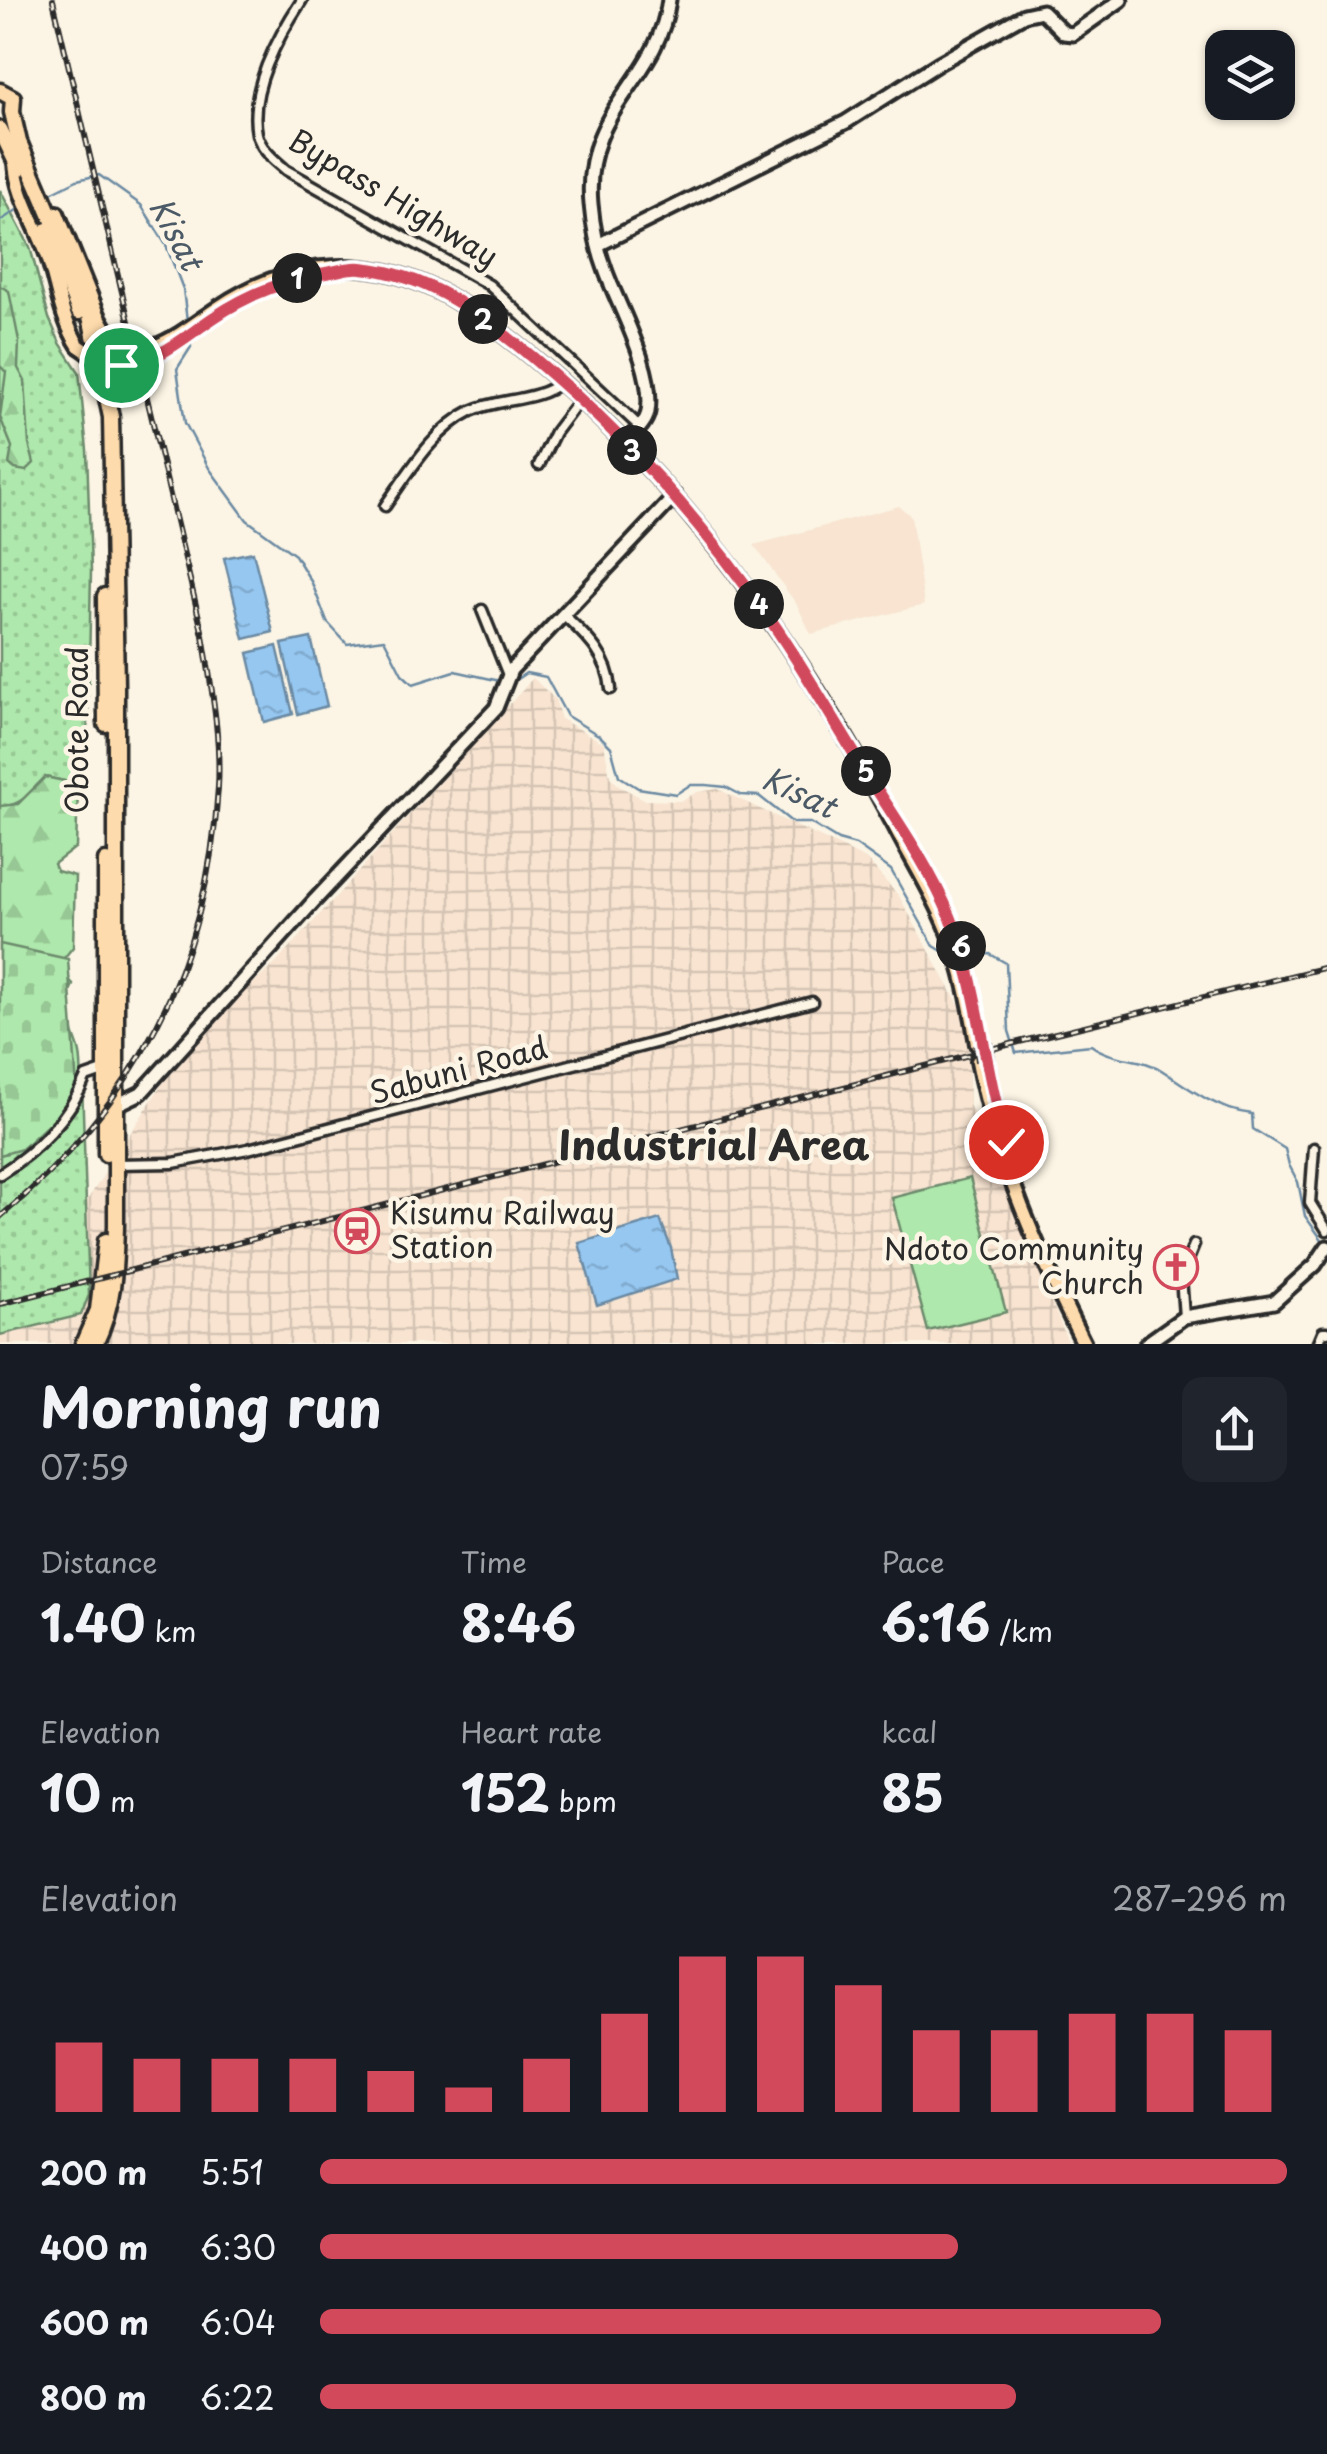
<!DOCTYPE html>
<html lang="en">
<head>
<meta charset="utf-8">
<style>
	:root { --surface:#171b24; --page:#20242c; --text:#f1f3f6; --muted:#9ea1a6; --accent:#d1495b }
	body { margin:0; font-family:"Playpen Sans",sans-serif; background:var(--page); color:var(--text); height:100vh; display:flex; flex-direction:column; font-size:38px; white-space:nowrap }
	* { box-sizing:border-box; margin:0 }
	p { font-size:32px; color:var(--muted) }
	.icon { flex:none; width:55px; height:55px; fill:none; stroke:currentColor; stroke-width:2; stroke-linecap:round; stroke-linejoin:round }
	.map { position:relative; height:1344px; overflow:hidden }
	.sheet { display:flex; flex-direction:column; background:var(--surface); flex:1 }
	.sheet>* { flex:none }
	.fabs { position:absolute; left:1205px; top:30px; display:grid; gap:20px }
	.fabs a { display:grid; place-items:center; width:90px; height:90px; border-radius:20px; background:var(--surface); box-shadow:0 2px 8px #0004; font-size:50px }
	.pin { position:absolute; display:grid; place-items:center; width:85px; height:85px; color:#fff; margin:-42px; border:5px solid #fff; border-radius:50%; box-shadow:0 2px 10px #0007 }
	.km { position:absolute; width:50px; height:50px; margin:-25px; border-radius:50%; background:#222; color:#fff; font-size:28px; line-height:50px; text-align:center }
	.round { display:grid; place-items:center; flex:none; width:105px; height:105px; border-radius:20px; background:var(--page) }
	.overview { display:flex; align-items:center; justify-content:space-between; height:170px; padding:0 40px }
	h1 { font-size:55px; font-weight:700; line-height:75px }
	.stats { display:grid; grid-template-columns:repeat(3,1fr); gap:15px; height:170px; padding:10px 40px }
	.stats div { display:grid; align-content:center }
	.stats b { font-size:50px; font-weight:700 }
	.stats small { font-size:28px; font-weight:400 }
	.stats p { font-size:28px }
	.chart { height:280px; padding:20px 40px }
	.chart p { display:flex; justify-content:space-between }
	.chart svg { width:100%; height:180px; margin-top:10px; stroke:var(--accent); stroke-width:6 }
	ul { padding:0 40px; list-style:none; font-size:32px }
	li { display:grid; grid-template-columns:160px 120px 1fr; align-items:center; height:75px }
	li i { height:25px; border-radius:12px; background:var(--accent) }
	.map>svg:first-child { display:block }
	.built { fill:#f8e4d1 }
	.industrial { fill:url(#industrial-grid) }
	.green { fill:url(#green-dots); stroke:#6c8a6c; stroke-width:2.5 }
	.forest { fill:url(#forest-firs); stroke:#6c8a6c; stroke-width:2.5 }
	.cemetery { fill:url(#cemetery-stones); stroke:#6c8a6c; stroke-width:2.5 }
	.pitch { fill:#aee8ac; stroke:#6c8a6c; stroke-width:2.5 }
	.water { fill:url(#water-ripples); stroke:#6b89a2; stroke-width:2.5 }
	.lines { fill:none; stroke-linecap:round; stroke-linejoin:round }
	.stream { stroke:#6b89a2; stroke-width:2.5 }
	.street-casing { stroke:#2b2b2b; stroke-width:15 }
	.secondary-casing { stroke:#2b2b2b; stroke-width:19 }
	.primary-casing { stroke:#2b2b2b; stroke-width:20 }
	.highway-casing { stroke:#2b2b2b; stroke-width:21 }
	.street { stroke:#fcf5e5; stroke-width:8 }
	.secondary { stroke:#fcf5e5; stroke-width:11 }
	.primary { stroke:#fedbac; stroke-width:12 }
	.highway { stroke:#fedbac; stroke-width:14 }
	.rail-casing { stroke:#2b2b2b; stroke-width:6 }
	.rail { stroke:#fcf5e5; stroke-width:2.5; stroke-dasharray:8; stroke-linecap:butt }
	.primary-bridge-casing { stroke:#2b2b2b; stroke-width:20; stroke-linecap:butt }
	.primary-bridge { stroke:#fedbac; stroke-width:12 }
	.route-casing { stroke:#fff; stroke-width:20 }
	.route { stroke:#d1495b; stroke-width:12 }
	.labels { text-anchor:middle; stroke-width:9; stroke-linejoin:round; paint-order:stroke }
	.street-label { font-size:30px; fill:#2b2b2b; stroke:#fcf5e5 }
	.poi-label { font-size:30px; fill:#2b2b2b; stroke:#fcf5e5; text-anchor:start }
	.water-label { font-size:32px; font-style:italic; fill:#4b5a66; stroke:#fcf5e5 }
	.district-label { font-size:40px; font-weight:bold; fill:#2b2b2b; stroke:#fcf5e5 }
</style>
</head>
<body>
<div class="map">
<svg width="1327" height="1344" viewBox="0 0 1327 1344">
	<defs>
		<pattern id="industrial-grid" width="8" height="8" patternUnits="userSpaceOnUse" patternTransform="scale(2.5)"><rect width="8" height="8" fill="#f8e4d1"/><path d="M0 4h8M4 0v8" fill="none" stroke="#d5c4b4"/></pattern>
		<pattern id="green-dots" width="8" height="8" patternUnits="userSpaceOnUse" patternTransform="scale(2.5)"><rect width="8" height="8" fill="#aee8ac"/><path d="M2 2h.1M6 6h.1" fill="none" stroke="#96c794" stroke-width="1.8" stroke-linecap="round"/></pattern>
		<pattern id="forest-firs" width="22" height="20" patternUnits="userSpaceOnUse" patternTransform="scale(2.5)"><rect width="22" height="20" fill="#aee8ac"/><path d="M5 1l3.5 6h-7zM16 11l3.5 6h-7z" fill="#96c794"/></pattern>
		<pattern id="cemetery-stones" width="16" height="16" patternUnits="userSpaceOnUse" patternTransform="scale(2.5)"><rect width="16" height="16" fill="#aee8ac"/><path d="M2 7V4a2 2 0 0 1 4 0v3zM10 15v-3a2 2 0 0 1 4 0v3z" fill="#96c794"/></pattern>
		<pattern id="water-ripples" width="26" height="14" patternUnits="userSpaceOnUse" patternTransform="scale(2.5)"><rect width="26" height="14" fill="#95c7f1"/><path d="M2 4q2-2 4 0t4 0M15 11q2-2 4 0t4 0" fill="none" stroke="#81abcf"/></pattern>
	</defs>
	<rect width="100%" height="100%" fill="#fcf5e5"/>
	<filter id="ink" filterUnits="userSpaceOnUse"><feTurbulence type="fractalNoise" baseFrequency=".01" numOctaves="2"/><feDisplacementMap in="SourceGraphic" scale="20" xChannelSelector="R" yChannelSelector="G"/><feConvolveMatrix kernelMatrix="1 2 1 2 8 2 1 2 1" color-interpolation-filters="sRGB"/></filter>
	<g filter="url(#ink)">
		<path class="built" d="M899 506 911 516 924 605 811 634 797 605 754 545Z"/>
		<path class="industrial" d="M533 678 555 699 561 719 604 743 610 777 621 787 646 800 680 801 697 792 718 789 866 859 899 896 968 1021 969 1104 1069 1344H0V1258L75 1219 175 1064 212 1020 275 964Z"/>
		<g class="green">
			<path d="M0 190 30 247 49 318 60 343 79 372 87 450 91 571 87 763 78 789 64 781 45 777C32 791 20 808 0 806Z"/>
			<path d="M82 1082 89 1295 81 1315 0 1335V1115Z"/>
		</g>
		<g class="forest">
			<path d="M0 286 9 291 19 341 18 368 25 381 29 444 34 463 26 471 15 469 9 464 12 447 0 417 6 372 0 366Z"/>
			<path d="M45 777 64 781 78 789 76 847 54 864 57 871 75 876 73 947 60 963 73 985C60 1007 72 1027 79 1049 82 1059 81 1071 82 1082L0 1115V806L18 804Z"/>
		</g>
		<path class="cemetery" d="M0 944 68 959 77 1089 71 1103 22 1149 0 1155Z"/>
		<path class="pitch" d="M970 1178 1006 1312 928 1331 892 1198Z"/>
		<g class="water">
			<path d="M253 552 273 632 244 639 224 558Z"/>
			<path d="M311 638 327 706 298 714 282 644Z"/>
			<path d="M277 646 293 714 264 722 248 653Z"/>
			<path d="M660 1219 671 1248 677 1279 597 1305 579 1243Z"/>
		</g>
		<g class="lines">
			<g class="stream">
				<path d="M49 194 77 180 99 175 141 205 166 245 183 289 187 321"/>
				<path d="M0 221 20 208"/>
				<path d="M190 339 191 347 177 369 185 423 209 468 247 520 295 555 312 583 327 622 347 644 384 639 402 674 413 684 455 671 500 681"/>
				<path d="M514 681 526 673 546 677 567 716 600 736 611 747 619 776 638 788 676 794 690 785H706L726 787 741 795 759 796 793 823H810L838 840 856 845 891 870 934 946 952 957"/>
				<path d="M969 956 990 954 1006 963 1009 1031 1016 1053 1091 1045C1114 1062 1141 1056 1163 1071 1189 1089 1218 1110 1252 1114L1253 1129 1285 1149 1289 1165 1298 1182 1305 1216 1323 1241"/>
			</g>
			<defs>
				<g id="street">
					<path d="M302 0C279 35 248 90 257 134 261 150 275 160 286 170L489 285 640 427"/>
					<path d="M539 465 555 432 580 399"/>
					<path d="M385 506C408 474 434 429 471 411 499 398 538 402 561 382"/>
					<path d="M482 610 508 675"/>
					<path d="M563 614C586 636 608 655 611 689"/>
					<path d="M1314 1148 1310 1203 1327 1230"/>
					<path d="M115 1164 173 1163 248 1149 812 1002"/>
					<path d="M0 1174C37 1151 69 1118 86 1077L106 1070"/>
					<path d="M1184 1317 1181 1277 1194 1245"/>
					<path d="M1318 1344 1323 1332H1327"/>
				</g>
				<g id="secondary">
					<path d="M598 245 846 122 939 63 1024 15 1042 11 1064 33 1073 34 1121 0"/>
					<path d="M625 443C633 434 646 424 648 412 655 371 620 310 606 272 598 251 593 227 591 204 582 108 658 83 669 0"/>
					<path d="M112 1107 141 1093 315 900 496 708 511 670 675 496"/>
					<path d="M1146 1344 1184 1317 1274 1302 1315 1265 1327 1247"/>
				</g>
				<g id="primary">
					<path d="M15 161C16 195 37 225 48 257 58 288 61 319 79 346"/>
					<path d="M57 213 99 317 107 331 126 345"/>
					<path d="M154 347C178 338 197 322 218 308 261 279 309 263 361 268 429 274 481 315 532 357 686 485 802 650 895 826 912 860 933 892 947 927 962 964 971 1004 977 1044"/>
					<path d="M978 1061C997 1159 1039 1255 1084 1344"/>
				</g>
				<g id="highway">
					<path d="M0 91 13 98 12 112 19 142 61 240 90 316 111 417 116 686V1225C115 1267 114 1306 95 1344"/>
					<path d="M0 129 19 169"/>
					<path d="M47 230 79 312"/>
					<path d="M105 596 106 724"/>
					<path d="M106 861V1154"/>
					<path d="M83 1344 98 1310 106 1241"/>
				</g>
			</defs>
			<use href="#street" class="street-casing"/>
			<use href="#secondary" class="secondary-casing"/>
			<use href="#primary" class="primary-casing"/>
			<use href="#highway" class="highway-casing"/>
			<use href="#street" class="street"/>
			<use href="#secondary" class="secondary"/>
			<use href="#primary" class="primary"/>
			<use href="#highway" class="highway"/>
			<defs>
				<g id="rail">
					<path d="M0 1217C136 1104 208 965 218 787 221 737 211 685 203 635L53 0"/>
					<path d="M0 1304 1019 1042 1327 967"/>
				</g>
			</defs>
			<use href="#rail" class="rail-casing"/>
			<use href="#rail" class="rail"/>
			<defs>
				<g id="primary-bridge">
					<path d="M126 345 154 347"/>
					<path d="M79 346C104 365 128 369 157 356"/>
					<path d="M983 1043 985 1061"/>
				</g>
			</defs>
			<use href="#primary-bridge" class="primary-bridge-casing"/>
			<use href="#primary-bridge" class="primary-bridge"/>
		</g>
	</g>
	<g class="lines" filter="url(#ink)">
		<defs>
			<path id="route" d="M121 365C159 362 183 338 213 318 251 292 287 280 331 272 342 270 350 267 361 268 429 274 481 315 532 357 625 435 705 525 774 625 810 677 840 733 874 785 901 827 930 869 950 916 980 988 983 1067 1006 1142"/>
		</defs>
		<use href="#route" class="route-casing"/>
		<use href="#route" class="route"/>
	</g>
	<defs>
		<symbol id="station-ring" viewBox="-11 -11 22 22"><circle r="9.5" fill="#fcf5e5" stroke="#d1495b" stroke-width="1.5"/><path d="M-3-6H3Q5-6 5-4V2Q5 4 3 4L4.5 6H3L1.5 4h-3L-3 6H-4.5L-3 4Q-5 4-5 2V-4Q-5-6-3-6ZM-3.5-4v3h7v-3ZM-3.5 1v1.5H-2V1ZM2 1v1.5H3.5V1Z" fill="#d1495b"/></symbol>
		<symbol id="church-ring" viewBox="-11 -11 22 22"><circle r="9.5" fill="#fcf5e5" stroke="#d1495b" stroke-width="1.5"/><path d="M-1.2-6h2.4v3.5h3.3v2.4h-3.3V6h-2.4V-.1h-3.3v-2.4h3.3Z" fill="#d1495b"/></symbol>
	</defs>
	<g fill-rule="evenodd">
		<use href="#station-ring" x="332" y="1206" width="50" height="50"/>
		<use href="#church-ring" x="1151" y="1242" width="50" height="50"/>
	</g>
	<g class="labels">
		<g class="street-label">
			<text transform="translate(393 199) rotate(31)" y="10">Bypass Highway</text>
			<text transform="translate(78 730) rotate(-90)" y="10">Obote Road</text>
			<text transform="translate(459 1071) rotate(-15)" y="10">Sabuni Road</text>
		</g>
		<g class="poi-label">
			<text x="390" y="1224">Kisumu Railway<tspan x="390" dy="34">Station</tspan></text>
			<text x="1144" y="1260" text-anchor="end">Ndoto Community<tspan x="1144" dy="34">Church</tspan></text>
		</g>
		<g class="water-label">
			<text transform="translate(176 234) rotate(62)" y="11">Kisat</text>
			<text transform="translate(799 793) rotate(25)" y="11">Kisat</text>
		</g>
		<g class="district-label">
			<text x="714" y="1160">Industrial Area</text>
		</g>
	</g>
</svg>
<div class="fabs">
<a><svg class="icon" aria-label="layers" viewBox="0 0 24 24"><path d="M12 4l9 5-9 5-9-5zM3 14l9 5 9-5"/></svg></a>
</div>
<div class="pin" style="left:121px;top:365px;background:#1e9e55"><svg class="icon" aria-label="arrive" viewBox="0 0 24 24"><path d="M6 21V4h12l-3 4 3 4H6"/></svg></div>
<div class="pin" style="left:1006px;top:1142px;background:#d93025"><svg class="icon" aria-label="check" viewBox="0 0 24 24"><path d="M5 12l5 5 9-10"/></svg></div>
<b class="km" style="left:297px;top:278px">1</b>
<b class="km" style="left:483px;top:319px">2</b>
<b class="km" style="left:632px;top:450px">3</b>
<b class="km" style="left:759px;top:604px">4</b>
<b class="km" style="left:866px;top:771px">5</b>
<b class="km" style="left:961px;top:946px">6</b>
</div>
<section class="sheet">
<div class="overview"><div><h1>Morning run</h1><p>07:59</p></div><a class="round"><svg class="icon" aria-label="share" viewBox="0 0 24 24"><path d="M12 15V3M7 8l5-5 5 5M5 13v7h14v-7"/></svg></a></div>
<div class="stats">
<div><p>Distance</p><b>1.40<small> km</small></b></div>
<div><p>Time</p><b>8:46</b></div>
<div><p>Pace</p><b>6:16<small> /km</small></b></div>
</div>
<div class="stats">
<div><p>Elevation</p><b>10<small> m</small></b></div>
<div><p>Heart rate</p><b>152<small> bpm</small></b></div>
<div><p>kcal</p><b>85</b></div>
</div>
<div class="chart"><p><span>Elevation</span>287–296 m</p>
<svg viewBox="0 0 160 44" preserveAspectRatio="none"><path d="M5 44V27M15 44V31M25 44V31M35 44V31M45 44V34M55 44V38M65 44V31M75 44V20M85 44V6M95 44V6M105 44V13M115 44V24M125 44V24M135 44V20M145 44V20M155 44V24"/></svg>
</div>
<ul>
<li><b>200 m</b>5:51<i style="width:100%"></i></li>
<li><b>400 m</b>6:30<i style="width:66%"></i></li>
<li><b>600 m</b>6:04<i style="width:87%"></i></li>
<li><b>800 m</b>6:22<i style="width:72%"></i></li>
</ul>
</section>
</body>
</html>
